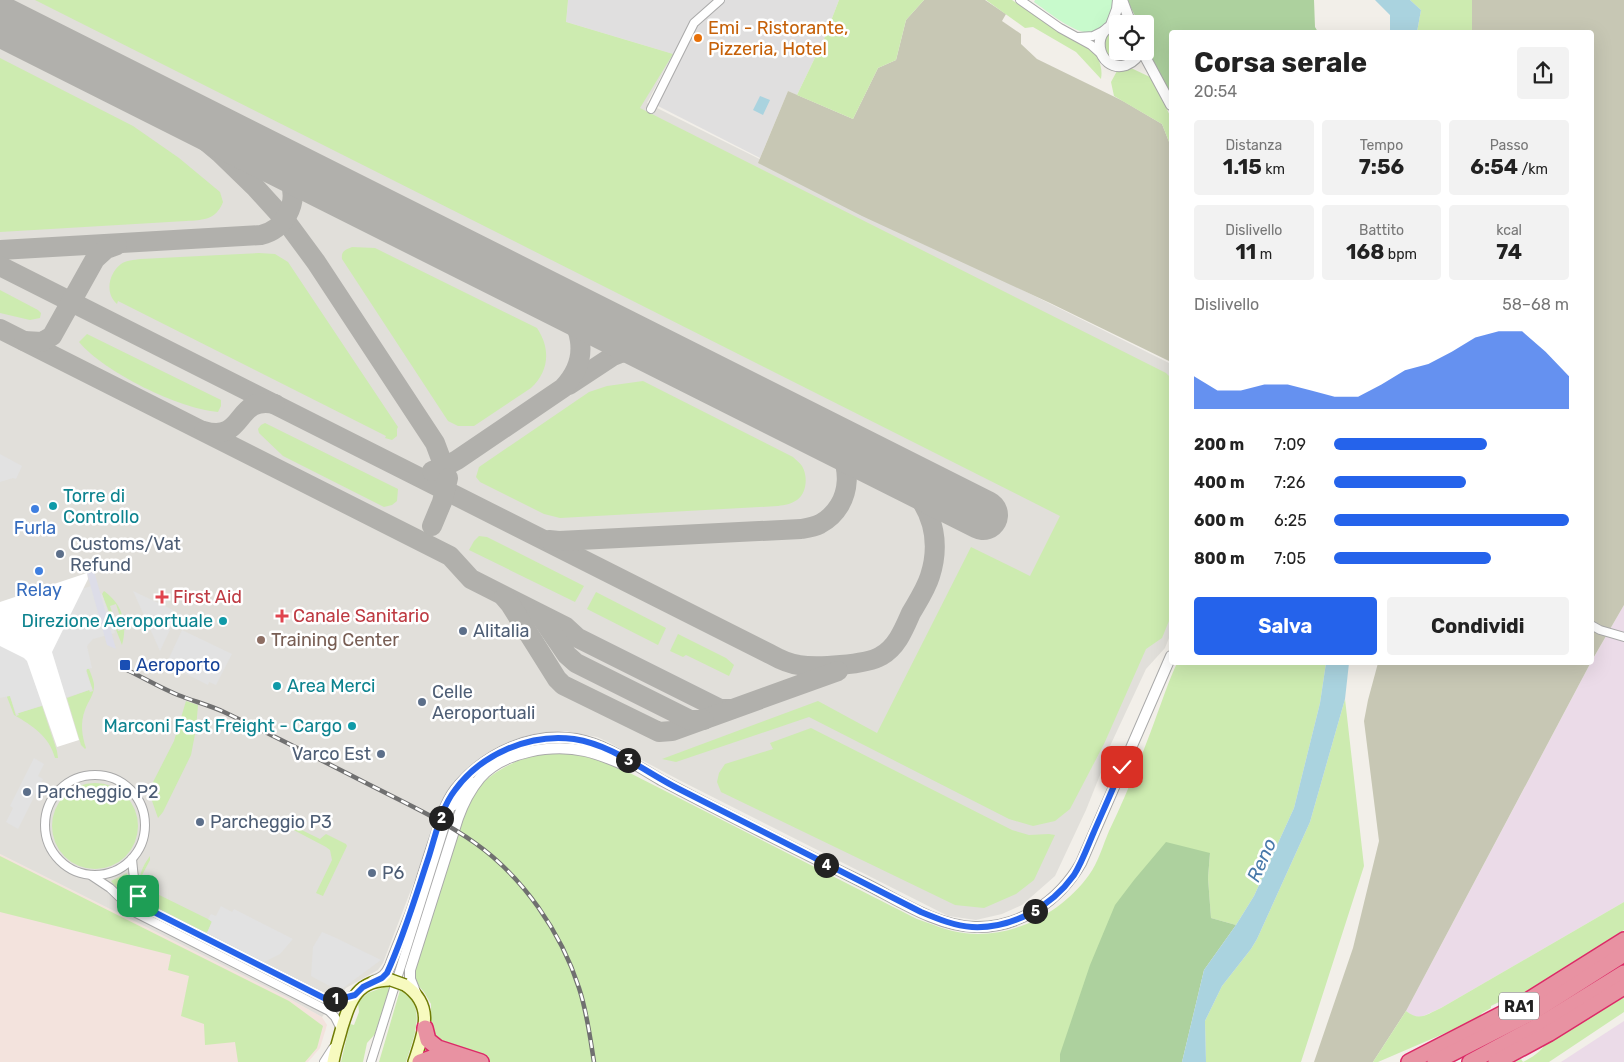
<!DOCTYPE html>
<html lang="it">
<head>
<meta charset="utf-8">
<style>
	:root { --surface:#fff; --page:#f2f2f2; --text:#222; --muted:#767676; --accent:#2563eb }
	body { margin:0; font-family:Rubik,sans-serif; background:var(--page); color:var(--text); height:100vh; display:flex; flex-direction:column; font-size:19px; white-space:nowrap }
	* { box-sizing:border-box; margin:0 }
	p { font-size:16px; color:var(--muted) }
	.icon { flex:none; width:28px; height:28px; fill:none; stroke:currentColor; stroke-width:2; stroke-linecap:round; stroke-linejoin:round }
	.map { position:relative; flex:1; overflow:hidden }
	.panel { position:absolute; left:1169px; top:30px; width:425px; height:635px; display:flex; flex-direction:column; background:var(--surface); border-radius:5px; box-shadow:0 5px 20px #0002 }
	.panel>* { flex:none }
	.controls { position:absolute; left:1109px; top:15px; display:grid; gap:10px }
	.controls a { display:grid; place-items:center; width:45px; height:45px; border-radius:5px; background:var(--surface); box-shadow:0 5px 20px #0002; font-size:25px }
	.pin { position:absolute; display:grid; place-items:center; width:42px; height:42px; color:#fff; margin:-21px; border-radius:10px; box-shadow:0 2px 8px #0006 }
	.km { position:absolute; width:25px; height:25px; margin:-12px; border-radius:50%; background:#222; color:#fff; font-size:14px; line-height:25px; text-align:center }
	.round { display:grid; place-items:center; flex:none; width:52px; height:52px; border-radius:5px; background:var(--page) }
	.overview { display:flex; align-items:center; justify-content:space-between; height:85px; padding:0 25px }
	h1 { font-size:28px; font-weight:700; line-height:38px }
	.metrics { display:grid; grid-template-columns:repeat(3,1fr); gap:8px; height:85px; padding:5px 25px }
	.metrics div { display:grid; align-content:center; border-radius:5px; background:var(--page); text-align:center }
	.metrics b { font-size:21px; font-weight:700 }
	.metrics small { font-size:14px; font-weight:400 }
	.metrics p { font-size:14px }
	.chart { height:140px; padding:10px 25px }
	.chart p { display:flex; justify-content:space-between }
	.chart svg { width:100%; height:90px; margin-top:5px; fill:var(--accent); opacity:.7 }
	.primary-button { display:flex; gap:10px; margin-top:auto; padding:10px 25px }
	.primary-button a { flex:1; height:58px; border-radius:5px; background:var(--accent); color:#fff; font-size:20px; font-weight:700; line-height:58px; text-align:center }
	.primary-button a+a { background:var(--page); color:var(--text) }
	ul { padding:0 25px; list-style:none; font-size:16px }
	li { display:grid; grid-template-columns:80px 60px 1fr; align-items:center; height:38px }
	li i { height:12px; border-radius:6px; background:var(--accent) }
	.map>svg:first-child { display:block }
	.residential { fill:#e0dfdf }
	.industrial { fill:#ebdbe8 }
	.military { fill:#f3e3dd }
	.airport { fill:#e1dfda }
	.construction { fill:#c7c7b4 }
	.grass { fill:#cdebb0; fill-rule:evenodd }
	.forest { fill:#add19e }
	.park { fill:#c8facc }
	.parking { fill:#e2e2e2 }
	.plaza { fill:#dddde8 }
	.water { fill:#aad3df }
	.pier { fill:#fff }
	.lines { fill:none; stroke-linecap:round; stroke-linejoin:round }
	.taxiway { stroke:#b1b0ac; stroke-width:20 }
	.runway { stroke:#b1b0ac; stroke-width:50 }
	.minor-casing { stroke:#a9a9a9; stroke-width:10 }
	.tertiary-casing { stroke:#a9a9a9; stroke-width:12 }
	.secondary-casing { stroke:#707d05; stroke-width:14 }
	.motorway-casing { stroke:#dc2a67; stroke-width:18 }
	.minor { stroke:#fff; stroke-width:8 }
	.tertiary { stroke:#fff; stroke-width:10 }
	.secondary { stroke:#f7fabf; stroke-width:11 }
	.motorway { stroke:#e892a2; stroke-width:15 }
	.rail-casing { stroke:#707070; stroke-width:4.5 }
	.rail { stroke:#fff; stroke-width:2.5; stroke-dasharray:8; stroke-linecap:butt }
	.secondary-bridge-casing { stroke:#707d05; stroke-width:14; stroke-linecap:butt }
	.secondary-bridge { stroke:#f7fabf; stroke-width:11 }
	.route-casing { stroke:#fff; stroke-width:10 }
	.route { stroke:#2563eb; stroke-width:6 }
	.food-dot { fill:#e8710a; stroke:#fff; stroke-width:2 }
	.culture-dot { fill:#0f9aa8; stroke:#fff; stroke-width:2 }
	.shop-dot { fill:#3f7fe0; stroke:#fff; stroke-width:2 }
	.service-dot { fill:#5c6f8a; stroke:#fff; stroke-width:2 }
	.health-dot { fill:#e0444e; stroke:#fff; stroke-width:2 }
	.education-dot { fill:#8d6e63; stroke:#fff; stroke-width:2 }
	.transit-dot { fill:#1a4fb4; stroke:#fff; stroke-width:2 }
	.labels { text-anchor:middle; stroke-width:5; stroke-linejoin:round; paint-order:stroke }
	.shield { fill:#fff; stroke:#646464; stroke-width:1 }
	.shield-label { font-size:16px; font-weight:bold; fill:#222 }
	.food-label { font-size:18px; fill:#c56008; stroke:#fff; text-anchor:start }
	.culture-label { font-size:18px; fill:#0d838f; stroke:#fff; text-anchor:start }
	.shop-label { font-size:18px; fill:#366cbe; stroke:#fff }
	.service-label { font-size:18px; fill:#4e5e75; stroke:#fff; text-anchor:start }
	.health-label { font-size:18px; fill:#be3a42; stroke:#fff; text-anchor:start }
	.education-label { font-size:18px; fill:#785e54; stroke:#fff; text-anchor:start }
	.transit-label { font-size:18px; fill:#164399; stroke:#fff; text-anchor:start }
	.water-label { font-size:19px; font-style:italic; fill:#4a7aab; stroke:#fff }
</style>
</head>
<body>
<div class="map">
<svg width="1624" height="1062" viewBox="0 0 1624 1062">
	<rect width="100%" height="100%" fill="#f2efe9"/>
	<path class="residential" d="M568 0H839L824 39 797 95 788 91 760 158 656 105 673 54 566 22Z"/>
	<g class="industrial">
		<path d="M1624 605V902L1441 1008 1421 1017 1413 1016 1406 1011 1590 664Z"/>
		<path d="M1624 1021V1062H1561Z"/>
	</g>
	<path class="military" d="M0 854 290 999 322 1017 327 1025 320 1048 308 1062H0Z"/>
	<path class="airport" d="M0 0H568L566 22 673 54 647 103 1171 364V633L1165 648 1146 669 1103 761 1104 765 1086 810 1055 876 1022 905 1002 914 976 920 948 916 681 781 608 742 597 737 565 731 538 733 523 737 497 748 480 759 457 780 443 806 383 963 378 970 346 988 322 1017 290 999 0 854Z"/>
	<g class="construction">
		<path d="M924 0H985L1006 14 1002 21 1021 34V44L1037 59 1123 101 1162 124 1171 147V362L1050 303 862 216 758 163 788 91 853 119 878 68 896 60 906 20Z"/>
		<path d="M1472 0H1624V605L1591 662V32H1472Z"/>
		<path d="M1591 662 1406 1011 1373 1062H1314L1353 948 1379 841 1364 721 1368 700 1378 663Z"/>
	</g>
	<g class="grass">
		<path d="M35 0H568L566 22 673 54 640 108 1166 373 1171 378V616L1162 638 1146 649 1104 744 1070 809 1055 821 1033 826 1009 819 809 717 676 762 662 759 818 701 877 733 971 547 1030 576 1060 516Z"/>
		<path d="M839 0H924L906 20 896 60 878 68 853 119 797 95 824 39Z"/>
		<path d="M986 0H1012L1033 14 1092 49C1099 59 1103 67 1101 79L1076 52 1033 27 1025 28Z"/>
		<path d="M1410 0H1472V32H1417L1421 10Z"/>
		<path d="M1117 29 1118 51H1135L1127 60C1123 60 1118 61 1114 60 1106 57 1100 42 1107 35 1109 32 1114 30 1117 29Z"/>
		<path d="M0 58 133 126 179 158 220 192 223 202C216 220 203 220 186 221L0 232Z"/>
		<path d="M1131 68 1150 77 1157 88 1171 118V147L1162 124 1114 96 1111 82 1117 71Z"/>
		<path d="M352 247 375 248 537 328C551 349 549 371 531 388L474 426H458L448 421 342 259C341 251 345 250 352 247Z"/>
		<path d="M259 253 275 254 288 262 398 427 397 429V436L392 440 385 438 386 436 118 301 117 304C105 294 108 274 121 264 126 260 134 260 141 259Z"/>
		<path d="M0 290 38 310 41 313 40 318 30 320 0 313Z"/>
		<path d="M87 334 221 400V406L218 412C179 409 104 372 79 342Z"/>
		<path d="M643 381 793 457C796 460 800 463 802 466 808 476 807 493 797 500 791 504 785 505 778 506L560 518 544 514 480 482 476 477 479 467 589 392 607 386Z"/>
		<path d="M265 423 398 489 397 501 392 505 384 507 283 456 259 433 258 429 261 425Z"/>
		<path d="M479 536 487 537 584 586 575 602 469 550 474 541Z"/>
		<path d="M104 591C122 604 128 623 122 645L102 594ZM116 604 124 629 118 631 110 606Z"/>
		<path d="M596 592 666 628 658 645 587 609Z"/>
		<path d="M678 634 726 658 734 665 729 676 686 655 683 657 670 651Z"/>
		<path d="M1177 663H1326L1320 703 1294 808 1254 896 1236 925 1211 918 1208 878 1210 853 1060 1054V1062H489L482 1057 456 1049 434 1038 431 1030V1004L424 992 416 983 413 969 464 810C468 803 471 795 476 790 500 762 544 747 580 755 595 758 610 765 624 770L917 919C932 924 947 931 964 933 1011 939 1061 914 1089 875 1098 863 1103 845 1109 831 1123 802 1135 773 1146 744 1157 717 1165 689 1177 663Z"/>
		<path d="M86 669H89C91 674 93 679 94 684 95 694 88 701 85 710 80 723 82 736 86 748L85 749 81 745 67 698 89 690 90 692 93 691Z"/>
		<path d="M7 695 10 696 16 716 19 715 18 713 42 706 57 751 58 758H55C49 736 33 726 14 715L7 697Z"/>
		<path d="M1345 699 1364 866 1301 1062H1206L1205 1021 1222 986 1251 949 1257 939 1310 822Z"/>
		<path d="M186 701 198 705 196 729 191 755 163 812 158 818 151 798V786L174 741Z"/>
		<path d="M811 728 1012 830 1029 835 1049 834 1055 835 1034 880 1016 894 984 908 955 905 721 792 717 782 719 773 725 764 773 749 770 743Z"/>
		<circle cx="95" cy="826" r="43"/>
		<path d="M275 817 320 839 326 834 346 844 347 846 323 896 316 893 332 860 330 850 326 847 288 827 275 828 271 826Z"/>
		<path d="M0 856 289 1001 323 1026 317 1048 305 1062H238L235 1042 205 1045 204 1024 181 1016 189 976 168 970 171 955 0 912Z"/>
		<path d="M150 856V860L140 879 143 887 212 921 207 933C175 917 116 901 150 856Z"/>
		<path d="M127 873C134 897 129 897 150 914L130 904 111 881Z"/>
		<path d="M1624 902V930L1580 959 1504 1005 1501 1001 1491 1006V1008L1482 1013 1478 1019 1378 1062H1373L1406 1011C1420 1022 1427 1014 1441 1008Z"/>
		<path d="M384 987H390L375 1034 367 1043 363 1062H341L350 1024 354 1025 359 1012 358 1002 368 993Z"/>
		<path d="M400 990C429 1005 413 1039 406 1062H379Z"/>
		<path d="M1624 997V1012L1549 1062H1515L1521 1059 1523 1062C1531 1058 1539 1053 1544 1046Z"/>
	</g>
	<g class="forest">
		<path d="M1127 0H1314L1315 27 1318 32H1171V100C1160 76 1145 51 1145 24H1139Z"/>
		<path d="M1166 842 1210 853 1208 878 1211 918 1236 925 1204 970 1182 1062H1060V1054L1090 965 1115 905 1134 880Z"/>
	</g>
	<path class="park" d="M1035 0H1113C1114 8 1110 19 1104 24 1101 27 1099 30 1095 32 1079 38 1047 11 1034 2Z"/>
	<g class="parking">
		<path d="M0 454 22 466 16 479 13 478 0 482Z"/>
		<path d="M91 586 102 594 115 633 93 639 87 646 92 668 87 669 86 671 92 689 16 714 10 696 0 698V616Z"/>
		<path d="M133 591 173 610 175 614 176 617 160 651Z"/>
		<path d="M182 630 232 654 216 685 209 682 208 685 172 667 169 658Z"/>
		<path d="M34 758 44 764 38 776 43 779 18 829 6 822 13 808 10 806Z"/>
		<path d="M221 906 232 912 234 909 293 939 280 954 264 962 207 933 212 922 208 919 211 914 216 916Z"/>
		<path d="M322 932 334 937 381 960 339 991 311 976 313 947Z"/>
	</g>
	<path class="plaza" d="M94 571 116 649 107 645 87 573Z"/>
	<g class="water">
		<path d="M1375 0H1410L1421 10 1417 32H1390V15Z"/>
		<path d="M760 96 770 100 763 115 753 110Z"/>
		<path d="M1326 663H1349L1345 699 1310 822 1257 939 1251 949 1222 986 1205 1021 1206 1062H1182L1204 970 1236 925 1254 896 1294 808 1320 703Z"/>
	</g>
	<path class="pier" d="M87 573 88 579 52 652 79 740 57 747 27 661 24 658 0 646V602Z"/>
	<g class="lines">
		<g class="taxiway">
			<path d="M135 89 183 122 220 153 255 187 285 220 316 262 435 443 444 467 445 489"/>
			<path d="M0 250 261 235C283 230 299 205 290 182 286 172 278 165 271 157"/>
			<path d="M0 266 770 654C779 659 789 664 799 665 816 668 866 665 881 656 897 647 904 629 911 613 918 601 926 589 930 576 944 532 926 496 892 469"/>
			<path d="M0 329 450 556 471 579 566 627 578 638 720 709H732"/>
			<path d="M24 341 42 342 52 336 95 259 106 249 117 245"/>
			<path d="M569 385 613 356C630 349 645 348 663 354"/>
			<path d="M204 431C246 443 234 395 275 404"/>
			<path d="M432 471 444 467 457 460 563 388C591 359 584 320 551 298"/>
			<path d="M432 526 442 502 448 478"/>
			<path d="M549 540 559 541 801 529C807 528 814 527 820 524 854 506 856 456 824 435"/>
			<path d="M504 597 510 604 557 679 563 685 659 732 672 731 838 671"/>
			<path d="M539 614 567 655 576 663 690 720H704"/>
		</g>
		<path class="runway" d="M0 21 983 515"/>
		<defs>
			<g id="minor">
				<path d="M1020 0 1060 28 1091 45 1101 54"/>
				<path d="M1078 37 1093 36 1105 30"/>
				<path d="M651 109 694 23 720 0"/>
				<path d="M1591 625 1600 630 1624 637"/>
				<circle cx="95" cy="825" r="50"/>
				<path d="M454 806 462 793 473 782"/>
				<path d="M132 859C134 879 134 898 152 911L324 998 340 999 355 995"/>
				<path d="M92 876 110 888 136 913 329 1011 335 1017 341 1029"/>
				<path d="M324 1062 333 1048"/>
				<path d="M371 1062 453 800"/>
			</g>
			<g id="tertiary">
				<path d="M1122 0 1131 24"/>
				<path d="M1124 24C1086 23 1097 74 1126 65 1133 62 1138 58 1140 51"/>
				<path d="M1111 25 1117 9 1118 0"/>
				<path d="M1142 51 1171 105"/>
				<path d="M373 981C382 978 386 975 390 966 397 946 406 927 413 907 420 884 427 861 435 838 441 820 445 800 459 785 488 752 532 732 576 739 608 745 633 764 661 780 727 815 795 849 862 882 897 899 935 926 975 927 1020 928 1059 901 1081 863L1171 656"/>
				<path d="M416 994 410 979V970L458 818C463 804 470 790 480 778 503 751 553 744 585 751 600 754 615 761 629 767"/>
			</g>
			<g id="secondary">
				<path d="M405 985C436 1006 423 1034 414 1062"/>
				<path d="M333 1062C335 1050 339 1039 342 1027 351 999 357 980 391 980"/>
			</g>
			<g id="motorway">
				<path d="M425 1028 428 1040 438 1048 481 1062"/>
				<path d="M420 1062 434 1057H453"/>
				<path d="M1409 1062 1527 1001 1624 940"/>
				<path d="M1435 1062 1535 1011 1624 954"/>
				<path d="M1470 1062 1543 1023 1624 973"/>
				<path d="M1496 1062 1548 1034 1624 987"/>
			</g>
		</defs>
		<use href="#minor" class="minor-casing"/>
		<use href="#tertiary" class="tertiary-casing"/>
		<use href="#secondary" class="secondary-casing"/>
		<use href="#motorway" class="motorway-casing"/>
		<use href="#minor" class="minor"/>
		<use href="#tertiary" class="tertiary"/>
		<use href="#secondary" class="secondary"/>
		<use href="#motorway" class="motorway"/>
		<defs>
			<path id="rail" d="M127 670C144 678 161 688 178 695 193 701 209 705 224 712 272 735 319 759 366 783 403 802 441 819 475 843 523 877 561 932 579 988 587 1012 590 1037 594 1062"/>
		</defs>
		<use href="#rail" class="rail-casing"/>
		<use href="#rail" class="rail"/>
		<defs>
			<path id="secondary-bridge" d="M391 980 405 985"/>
		</defs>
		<use href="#secondary-bridge" class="secondary-bridge-casing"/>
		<use href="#secondary-bridge" class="secondary-bridge"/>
	</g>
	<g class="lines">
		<defs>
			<path id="route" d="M138 896 146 907 152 911 324 998 340 999 355 995 363 987 382 978 387 973C404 936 416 895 429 856 436 834 441 808 455 790 481 754 530 733 574 739 613 745 645 772 679 789 760 831 841 871 921 912 938 919 955 926 972 927 1012 929 1051 907 1074 875 1082 862 1087 848 1093 834 1103 811 1113 789 1122 767"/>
		</defs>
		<use href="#route" class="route-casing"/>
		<use href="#route" class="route"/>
	</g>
	<circle class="food-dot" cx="698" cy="38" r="5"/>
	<g class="culture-dot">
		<circle cx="53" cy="506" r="5"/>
		<circle cx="223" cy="621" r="5"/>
		<circle cx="277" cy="686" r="5"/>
		<circle cx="352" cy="726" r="5"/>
	</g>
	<g class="shop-dot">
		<circle cx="35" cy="509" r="5"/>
		<circle cx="39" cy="571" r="5"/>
	</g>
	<g class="service-dot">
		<circle cx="60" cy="554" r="5"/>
		<circle cx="463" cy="631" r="5"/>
		<circle cx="422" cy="702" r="5"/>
		<circle cx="381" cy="754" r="5"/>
		<circle cx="27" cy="792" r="5"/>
		<circle cx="200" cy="822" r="5"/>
		<circle cx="372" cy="873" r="5"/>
	</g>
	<g class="health-dot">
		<path d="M159.5 589.5h5v5h5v5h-5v5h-5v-5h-5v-5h5z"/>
		<path d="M279.5 608.5h5v5h5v5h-5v5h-5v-5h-5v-5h5z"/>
	</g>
	<circle class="education-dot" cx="261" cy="640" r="5"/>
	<rect class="transit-dot" x="119" y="659" width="12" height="12" rx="2.5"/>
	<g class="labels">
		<rect class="shield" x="1499" y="992.5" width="40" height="27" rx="4"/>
		<g class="shield-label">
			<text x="1519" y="1012">RA1</text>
		</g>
		<g class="food-label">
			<text x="708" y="34">Emi - Ristorante,<tspan x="708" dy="21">Pizzeria, Hotel</tspan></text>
		</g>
		<g class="culture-label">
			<text x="63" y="502">Torre di<tspan x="63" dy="21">Controllo</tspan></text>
			<text x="213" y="627" text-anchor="end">Direzione Aeroportuale</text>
			<text x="287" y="692">Area Merci</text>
			<text x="342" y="732" text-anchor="end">Marconi Fast Freight - Cargo</text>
		</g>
		<g class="shop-label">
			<text x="35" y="534">Furla</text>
			<text x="39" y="596">Relay</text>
		</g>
		<g class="service-label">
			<text x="70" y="550">Customs/Vat<tspan x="70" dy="21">Refund</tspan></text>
			<text x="473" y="637">Alitalia</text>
			<text x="432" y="698">Celle<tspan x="432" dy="21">Aeroportuali</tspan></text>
			<text x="371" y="760" text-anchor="end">Varco Est</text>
			<text x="37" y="798">Parcheggio P2</text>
			<text x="210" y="828">Parcheggio P3</text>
			<text x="382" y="879">P6</text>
		</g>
		<g class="health-label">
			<text x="173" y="603">First Aid</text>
			<text x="293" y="622">Canale Sanitario</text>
		</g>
		<g class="education-label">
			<text x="271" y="646">Training Center</text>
		</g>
		<g class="transit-label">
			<text x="136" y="671">Aeroporto</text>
		</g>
		<g class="water-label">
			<text transform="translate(1261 860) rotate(-66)" y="7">Reno</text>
		</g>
	</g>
</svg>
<div class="controls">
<a><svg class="icon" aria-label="locate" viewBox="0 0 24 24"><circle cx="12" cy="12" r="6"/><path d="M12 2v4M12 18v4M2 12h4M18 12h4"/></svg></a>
</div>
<div class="pin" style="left:138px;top:896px;background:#1e9e55"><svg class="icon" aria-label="arrive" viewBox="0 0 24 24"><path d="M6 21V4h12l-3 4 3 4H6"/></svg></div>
<div class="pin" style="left:1122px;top:767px;background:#d93025"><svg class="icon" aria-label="check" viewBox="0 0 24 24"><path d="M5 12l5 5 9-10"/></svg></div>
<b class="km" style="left:335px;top:999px">1</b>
<b class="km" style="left:441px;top:818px">2</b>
<b class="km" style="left:628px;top:760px">3</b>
<b class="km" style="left:826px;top:865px">4</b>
<b class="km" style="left:1035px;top:911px">5</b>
<section class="panel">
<div class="overview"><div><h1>Corsa serale</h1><p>20:54</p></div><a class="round"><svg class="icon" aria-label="share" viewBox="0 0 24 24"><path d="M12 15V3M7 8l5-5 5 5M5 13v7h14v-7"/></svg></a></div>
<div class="metrics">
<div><p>Distanza</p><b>1.15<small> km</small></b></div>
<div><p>Tempo</p><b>7:56</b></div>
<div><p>Passo</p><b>6:54<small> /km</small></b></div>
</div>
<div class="metrics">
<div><p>Dislivello</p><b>11<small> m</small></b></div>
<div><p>Battito</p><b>168<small> bpm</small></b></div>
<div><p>kcal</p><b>74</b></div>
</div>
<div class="chart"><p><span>Dislivello</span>58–68 m</p>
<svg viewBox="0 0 160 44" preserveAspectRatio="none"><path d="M0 44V28L10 35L20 35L30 32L40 32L50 35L60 38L70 38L80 32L90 25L100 22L110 16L120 9L130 6L140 6L150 16L160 28V44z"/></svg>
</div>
<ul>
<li><b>200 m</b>7:09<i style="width:65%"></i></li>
<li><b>400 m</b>7:26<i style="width:56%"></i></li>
<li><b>600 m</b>6:25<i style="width:100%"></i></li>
<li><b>800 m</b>7:05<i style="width:67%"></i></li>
</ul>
<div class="primary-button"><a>Salva</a><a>Condividi</a></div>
</section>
</div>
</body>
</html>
